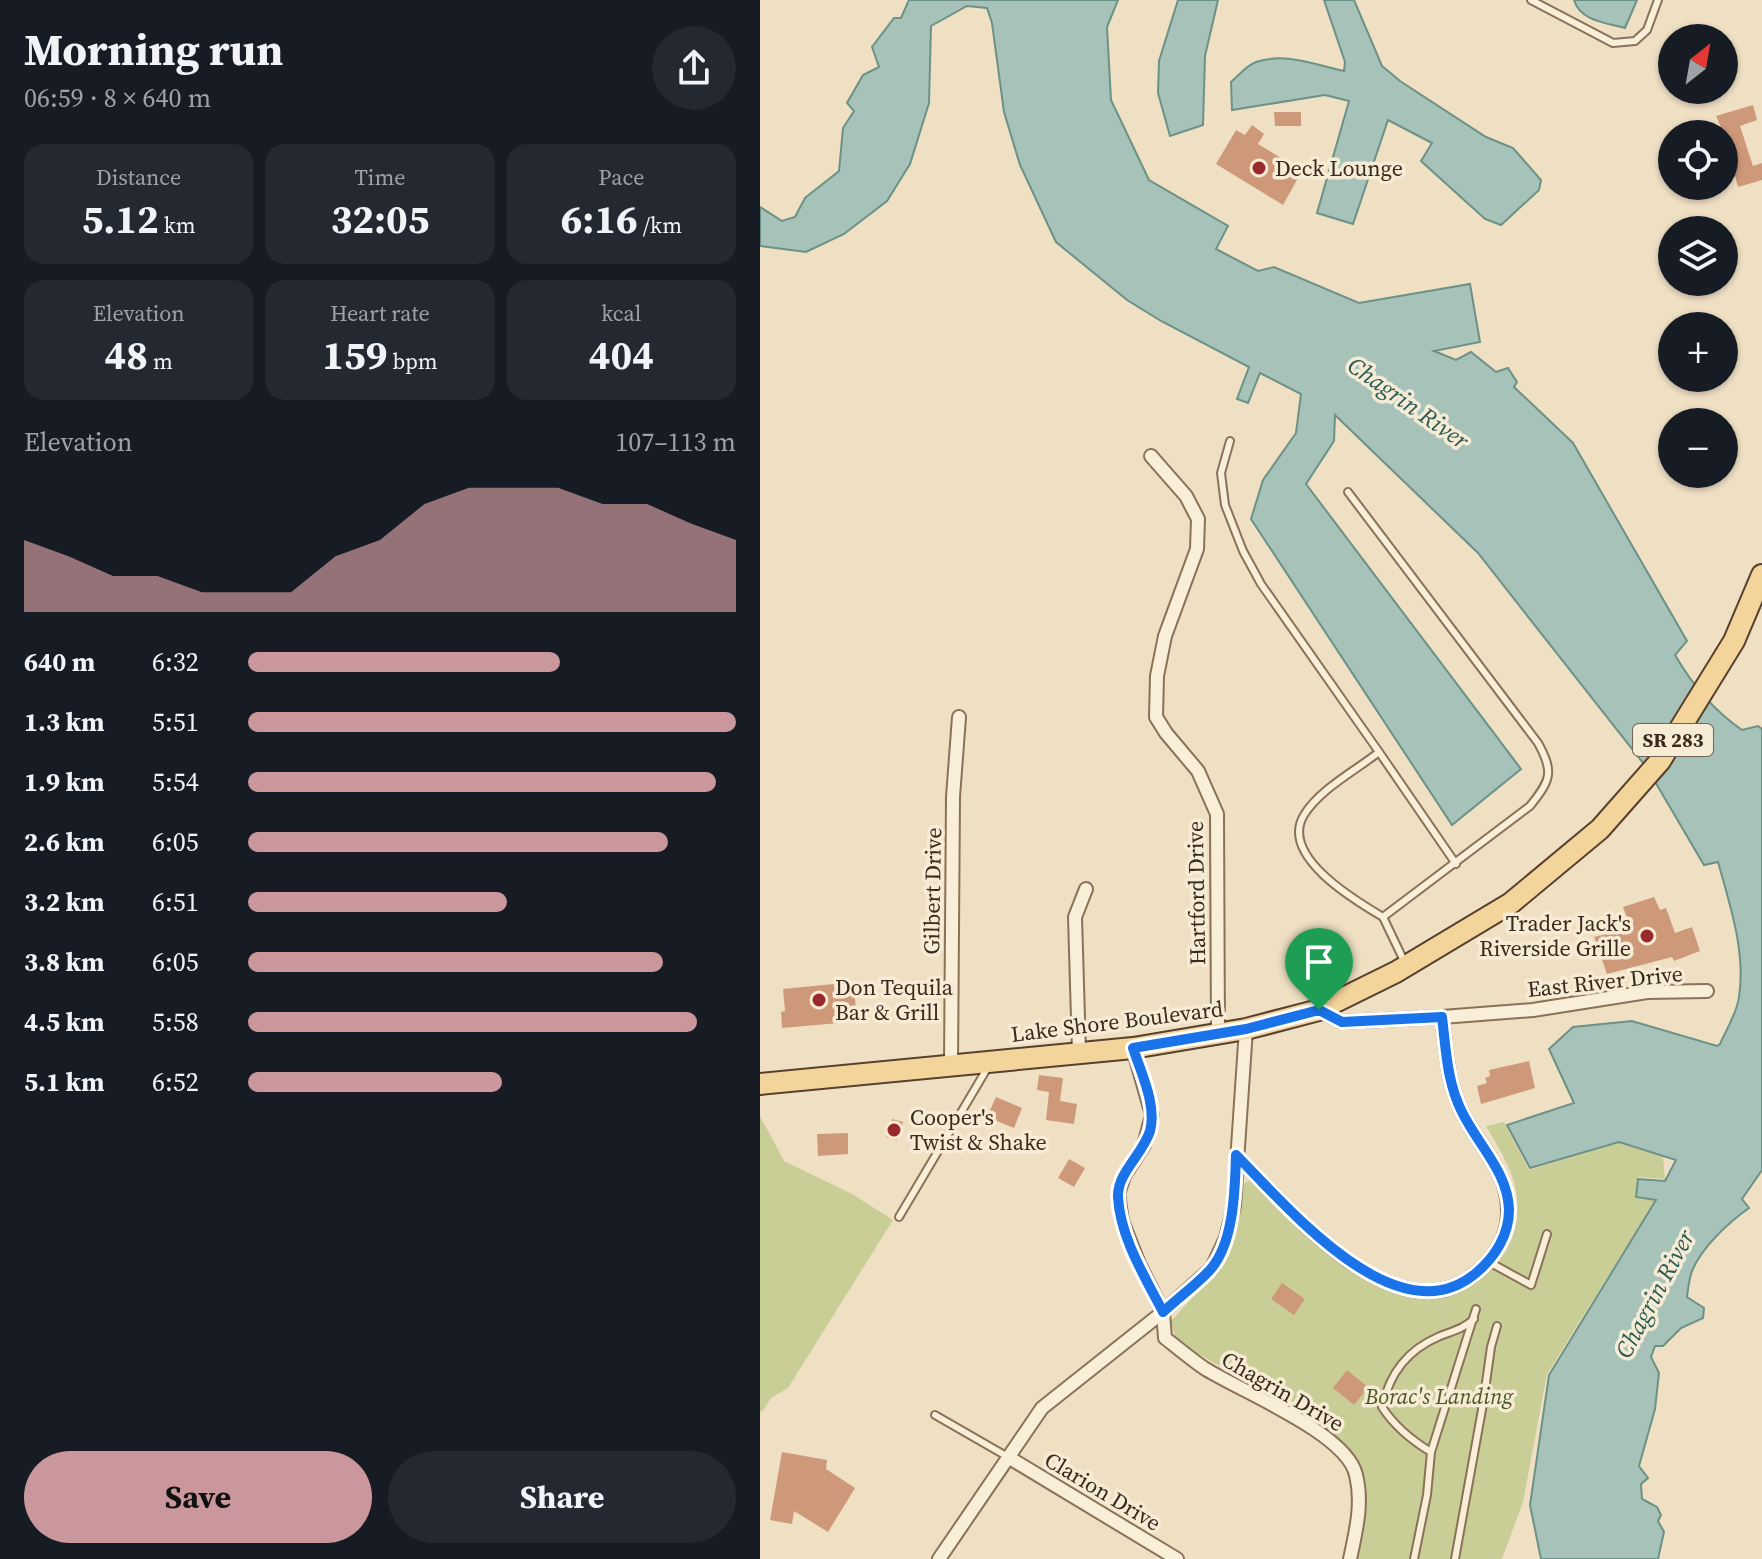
<!DOCTYPE html>
<html lang="en">
<head>
<meta charset="utf-8">
<style>
	:root { --surface:#171b24; --page:#242831; --text:#f1f3f6; --muted:#9ea1a6; --accent:#ca989c }
	body { margin:0; font-family:"Source Serif 4",serif; background:var(--page); color:var(--text); height:100vh; display:flex; flex-direction:column; font-size:30px; white-space:nowrap }
	* { box-sizing:border-box; margin:0 }
	p { font-size:26px; color:var(--muted) }
	.icon { flex:none; width:44px; height:44px; fill:none; stroke:currentColor; stroke-width:2; stroke-linecap:round; stroke-linejoin:round }
	.map { position:relative; flex:1; overflow:hidden }
	.drawer { display:flex; flex-direction:column; background:var(--surface); width:760px }
	.drawer>* { flex:none }
	.needle { width:52px; rotate:31deg }
	.controls { position:absolute; left:898px; top:24px; display:grid; gap:16px }
	.controls a { display:grid; place-items:center; width:80px; height:80px; border-radius:50%; background:var(--surface); box-shadow:0 2px 6px #0004; font-size:40px }
	.pin { position:absolute; display:grid; place-items:center; width:68px; height:68px; color:#fff; margin:-82px -34px; border-radius:50% 50% 50% 0; rotate:-45deg; box-shadow:0 0 8px #0007 }
	.pin .icon { rotate:45deg }
	.round { display:grid; place-items:center; flex:none; width:84px; height:84px; border-radius:42px; background:var(--page) }
	.overview { display:flex; align-items:center; justify-content:space-between; height:136px; padding:0 24px }
	h1 { font-size:44px; font-weight:700; line-height:60px }
	.stats { display:grid; grid-template-columns:repeat(3,1fr); gap:12px; height:136px; padding:8px 24px }
	.stats div { display:grid; align-content:center; border-radius:20px; background:var(--page); text-align:center }
	.stats b { font-size:40px; font-weight:700 }
	.stats small { font-size:22px; font-weight:400 }
	.stats p { font-size:22px }
	.chart { height:224px; padding:16px 24px }
	.chart p { display:flex; justify-content:space-between }
	.chart svg { width:100%; height:144px; margin-top:8px; fill:var(--accent); opacity:.7 }
	.button { display:flex; gap:16px; margin-top:auto; padding:16px 24px }
	.button a { flex:1; height:92px; border-radius:48px; background:var(--accent); color:#111; font-size:32px; font-weight:700; line-height:92px; text-align:center }
	.button a+a { background:var(--page); color:var(--text) }
	ul { padding:0 24px; list-style:none; font-size:26px }
	li { display:grid; grid-template-columns:128px 96px 1fr; align-items:center; height:60px }
	li i { height:20px; border-radius:10px; background:var(--accent) }
	main { display:flex; flex:1; min-height:0 }
	.map>svg:first-child { display:block }
	.green { fill:#c9ce97 }
	.water { fill:#a6c2b9; stroke:#6c9186; stroke-width:2 }
	.building { fill:#ce9979 }
	.lines { fill:none; stroke-linecap:round; stroke-linejoin:round }
	.lane-casing { stroke:#8a725a; stroke-width:10 }
	.street-casing { stroke:#8a725a; stroke-width:16 }
	.primary-casing { stroke:#58402e; stroke-width:24 }
	.lane { stroke:#f9eed7; stroke-width:6 }
	.street { stroke:#f9eed7; stroke-width:12 }
	.primary { stroke:#f3d49b; stroke-width:20 }
	.route-casing { stroke:#fff; stroke-width:16 }
	.route { stroke:#1a73e8; stroke-width:10 }
	.poi-dot { fill:#9a292e; stroke:#f6ebd4; stroke-width:3 }
	.labels { text-anchor:middle; stroke-width:7; stroke-linejoin:round; paint-order:stroke }
	.shield { fill:#f6ebd4; stroke:#726455; stroke-width:2 }
	.shield-label { font-size:20px; font-weight:bold; fill:#3a2a1e }
	.poi-label { font-size:22px; fill:#3a2a1e; stroke:#f6ebd4; text-anchor:start }
	.street-label { font-size:22px; fill:#3a2a1e; stroke:#f6ebd4 }
	.park-label { font-size:22px; font-style:italic; fill:#4c5724; stroke:#f6ebd4 }
	.water-label { font-size:24px; font-style:italic; fill:#2d5a55; stroke:#f6ebd4 }
</style>
</head>
<body>
<main>
<section class="drawer">
<div class="overview"><div><h1>Morning run</h1><p>06:59 · 8 × 640 m</p></div><a class="round"><svg class="icon" aria-label="share" viewBox="0 0 24 24"><path d="M12 15V3M7 8l5-5 5 5M5 13v7h14v-7"/></svg></a></div>
<div class="stats">
<div><p>Distance</p><b>5.12<small> km</small></b></div>
<div><p>Time</p><b>32:05</b></div>
<div><p>Pace</p><b>6:16<small> /km</small></b></div>
</div>
<div class="stats">
<div><p>Elevation</p><b>48<small> m</small></b></div>
<div><p>Heart rate</p><b>159<small> bpm</small></b></div>
<div><p>kcal</p><b>404</b></div>
</div>
<div class="chart"><p><span>Elevation</span>107–113 m</p>
<svg viewBox="0 0 160 44" preserveAspectRatio="none"><path d="M0 44V22L10 27L20 33L30 33L40 38L50 38L60 38L70 27L80 22L90 11L100 6L110 6L120 6L130 11L140 11L150 17L160 22V44z"/></svg>
</div>
<ul>
<li><b>640 m</b>6:32<i style="width:64%"></i></li>
<li><b>1.3 km</b>5:51<i style="width:100%"></i></li>
<li><b>1.9 km</b>5:54<i style="width:96%"></i></li>
<li><b>2.6 km</b>6:05<i style="width:86%"></i></li>
<li><b>3.2 km</b>6:51<i style="width:53%"></i></li>
<li><b>3.8 km</b>6:05<i style="width:85%"></i></li>
<li><b>4.5 km</b>5:58<i style="width:92%"></i></li>
<li><b>5.1 km</b>6:52<i style="width:52%"></i></li>
</ul>
<div class="button"><a>Save</a><a>Share</a></div>
</section>
<div class="map">
<svg width="1002" height="1559" viewBox="0 0 1002 1559">
	<rect width="100%" height="100%" fill="#efe0c4"/>
	<g class="green">
		<path d="M0 1116 24 1161 92 1194 133 1220 28 1388 11 1398 2 1412 0 1411Z"/>
		<path d="M744 1122 769 1170 859 1143 903 1157 905 1179 878 1177 875 1198 896 1199 787 1374 763 1502 742 1559H597C602 1525 611 1489 595 1456 584 1433 464 1369 435 1352L415 1336 411 1321 460 1267 472 1242 479 1212 482 1186 487 1181 497 1182C535 1219 572 1267 622 1287 688 1313 762 1274 757 1199 755 1172 739 1149 726 1126Z"/>
	</g>
	<g class="water">
		<path d="M149 0H358L347 27 351 100 389 180 468 226 456 249 498 271 514 267 599 303 710 284 720 342 674 351 696 360 711 352 736 372 748 368 757 382 754 387 813 443 927 641 915 655C933 686 953 710 982 730L998 726 1002 729V1170L982 1199 989 1208C968 1223 942 1247 932 1271 929 1279 928 1289 927 1297L944 1308 943 1318 921 1328 903 1346H895L891 1357 899 1373 895 1409 879 1466 888 1478 881 1484 882 1499 897 1507 901 1515 898 1521 904 1532 898 1559H781L770 1505 789 1375 896 1200 876 1197 878 1179 905 1181 916 1160 859 1142 770 1168 747 1125 814 1103 789 1049 813 1027 872 1021 957 1046 960 1044C966 1030 977 1013 979 997 986 952 970 905 958 862L944 865 887 768 718 553 575 415 574 441 546 484 761 769 692 825 491 519 503 480 536 433 541 394 500 373 488 403 477 399 489 367 401 321 367 300 296 242 260 165 244 112 232 23 227 8 207 6 171 26 169 103 150 164 127 201 84 234 46 252 0 246V207L22 221 35 217 45 198 79 171 83 128 94 111 87 103 103 75 119 67 112 47 134 18H141Z"/>
		<path d="M418 0H458L445 56 443 125 410 136 398 93 399 61Z"/>
		<path d="M564 0H594L622 66 640 81 726 137 753 148 781 180 779 190 741 225 725 219 661 161 672 143 628 120 593 224 557 213 589 101 565 95 472 110 471 82C478 76 487 65 496 62 524 52 556 65 584 71L585 62Z"/>
		<path d="M877 0 865 28C847 23 820 21 814 0Z"/>
	</g>
	<g class="building">
		<path d="M993 105 997 120 980 126 993 166 1002 163V180L978 187 964 134 956 116Z"/>
		<path d="M514 112H541V126H515Z"/>
		<path d="M492 125 504 134 498 144 542 171 523 205 456 164 476 130 485 135Z"/>
		<path d="M894 897 900 910 906 908 915 933 932 927 940 951 914 961 912 957 847 974 834 937 871 928 863 907Z"/>
		<path d="M74 984 75 989 94 988 96 1010 78 1011 79 1023 22 1028 21 1012 25 1011 23 989Z"/>
		<path d="M769 1061 775 1088 721 1104 717 1086 727 1083 725 1078 730 1076 729 1070Z"/>
		<path d="M279 1075 303 1078 300 1101 317 1104 314 1124 286 1120 289 1092 277 1090Z"/>
		<path d="M236 1097 262 1108 254 1128 227 1117Z"/>
		<path d="M132 1119 143 1122 137 1140 126 1137Z"/>
		<path d="M88 1133V1154L58 1156 57 1134Z"/>
		<path d="M309 1159 325 1168 314 1187 298 1178Z"/>
		<path d="M522 1283 545 1299 534 1315 511 1299Z"/>
		<path d="M587 1370 608 1387 594 1405 573 1388Z"/>
		<path d="M22 1452 67 1460 66 1469 95 1488 68 1532 34 1511 32 1524 10 1520Z"/>
	</g>
	<g class="lines">
		<defs>
			<g id="lane">
				<path d="M771 0 853 43 875 41 887 30 898 0"/>
				<path d="M470 441 461 473 465 505 483 551 501 584 619 752C595 771 560 789 544 815 519 856 596 901 623 917"/>
				<path d="M588 492 778 743C794 772 791 780 770 806L623 917 645 963"/>
				<path d="M619 752 696 864"/>
				<path d="M139 1217 228 1067"/>
				<path d="M729 1262 771 1285 787 1234"/>
				<path d="M175 1415 248 1457"/>
				<path d="M671 1452C651 1440 635 1427 622 1407 630 1373 647 1350 680 1336 693 1331 703 1329 714 1319"/>
				<path d="M654 1559 667 1495 671 1452 716 1309"/>
				<path d="M695 1559 723 1404 731 1347 737 1326"/>
			</g>
			<g id="street">
				<path d="M391 456 426 496 438 519 437 549 405 636 397 676 396 717 406 733 438 771 457 814 458 1034"/>
				<path d="M559 1010 582 1022 682 1017 773 1010 887 992 947 991"/>
				<path d="M373 1048 392 1115 384 1145 364 1176 358 1194 362 1221 379 1264 403 1312 405 1338C418 1348 431 1359 444 1368 480 1391 587 1433 596 1475 603 1503 596 1531 590 1559"/>
				<path d="M319 1052 315 917 326 889"/>
				<path d="M191 1065 193 797 199 717"/>
				<path d="M476 1155C527 1206 636 1340 716 1273 735 1257 749 1235 748 1210 748 1171 718 1145 702 1112 687 1082 686 1050 682 1017"/>
				<path d="M248 1457 417 1559"/>
				<path d="M179 1559 282 1408 403 1312 452 1268 466 1238 474 1206 486 1029"/>
			</g>
			<path id="primary" d="M0 1084 373 1048 486 1029 559 1010 636 972 751 903 840 829 900 761 974 641 1002 575"/>
		</defs>
		<use href="#lane" class="lane-casing"/>
		<use href="#street" class="street-casing"/>
		<use href="#primary" class="primary-casing"/>
		<use href="#lane" class="lane"/>
		<use href="#street" class="street"/>
		<use href="#primary" class="primary"/>
	</g>
	<g class="lines">
		<defs>
			<path id="route" d="M559 1010 582 1022 682 1017C686 1050 687 1082 702 1112 718 1145 748 1172 749 1210 749 1235 735 1257 716 1273 637 1340 526 1205 476 1155 475 1190 474 1243 450 1270 436 1285 418 1298 403 1312 385 1277 360 1237 358 1197 357 1173 383 1154 390 1131 397 1105 381 1073 373 1048L486 1029Z"/>
		</defs>
		<use href="#route" class="route-casing"/>
		<use href="#route" class="route"/>
	</g>
	<g class="poi-dot">
		<circle cx="499" cy="168" r="8"/>
		<circle cx="887" cy="936" r="8"/>
		<circle cx="59" cy="1000" r="8"/>
		<circle cx="134" cy="1130" r="8"/>
	</g>
	<g class="labels">
		<rect class="shield" x="873" y="724" width="80" height="32" rx="6"/>
		<g class="shield-label">
			<text x="913" y="747">SR 283</text>
		</g>
		<g class="poi-label">
			<text x="515" y="176">Deck Lounge</text>
			<text x="871" y="931" text-anchor="end">Trader Jack's<tspan x="871" dy="25">Riverside Grille</tspan></text>
			<text x="75" y="995">Don Tequila<tspan x="75" dy="25">Bar &amp; Grill</tspan></text>
			<text x="150" y="1125">Cooper's<tspan x="150" dy="25">Twist &amp; Shake</tspan></text>
		</g>
		<g class="street-label">
			<text transform="translate(172 891) rotate(-89)" y="8">Gilbert Drive</text>
			<text transform="translate(436 893) rotate(-91)" y="8">Hartford Drive</text>
			<text transform="translate(845 981) rotate(-6)" y="8">East River Drive</text>
			<text transform="translate(357 1021) rotate(-7)" y="8">Lake Shore Boulevard</text>
			<text transform="translate(523 1391) rotate(30)" y="8">Chagrin Drive</text>
			<text transform="translate(343 1491) rotate(31)" y="8">Clarion Drive</text>
		</g>
		<g class="park-label">
			<text x="679" y="1404">Borac's Landing</text>
		</g>
		<g class="water-label">
			<text transform="translate(648 403) rotate(35)" y="8">Chagrin River</text>
			<text transform="translate(895 1294) rotate(-62)" y="8">Chagrin River</text>
		</g>
	</g>
</svg>
<div class="controls">
<a><svg class="needle" viewBox="-14 -14 28 28"><path d="M0-13l5 13h-10z" fill="#e53935"/><path d="M0 13l5-13h-10z" fill="#9ea1a6"/></svg></a>
<a><svg class="icon" aria-label="locate" viewBox="0 0 24 24"><circle cx="12" cy="12" r="6"/><path d="M12 2v4M12 18v4M2 12h4M18 12h4"/></svg></a>
<a><svg class="icon" aria-label="layers" viewBox="0 0 24 24"><path d="M12 4l9 5-9 5-9-5zM3 14l9 5 9-5"/></svg></a>
<a>+</a>
<a>−</a>
</div>
<div class="pin" style="left:559px;top:1010px;background:#1e9e55"><svg class="icon" aria-label="arrive" viewBox="0 0 24 24"><path d="M6 21V4h12l-3 4 3 4H6"/></svg></div>
</div>
</main>
</body>
</html>
